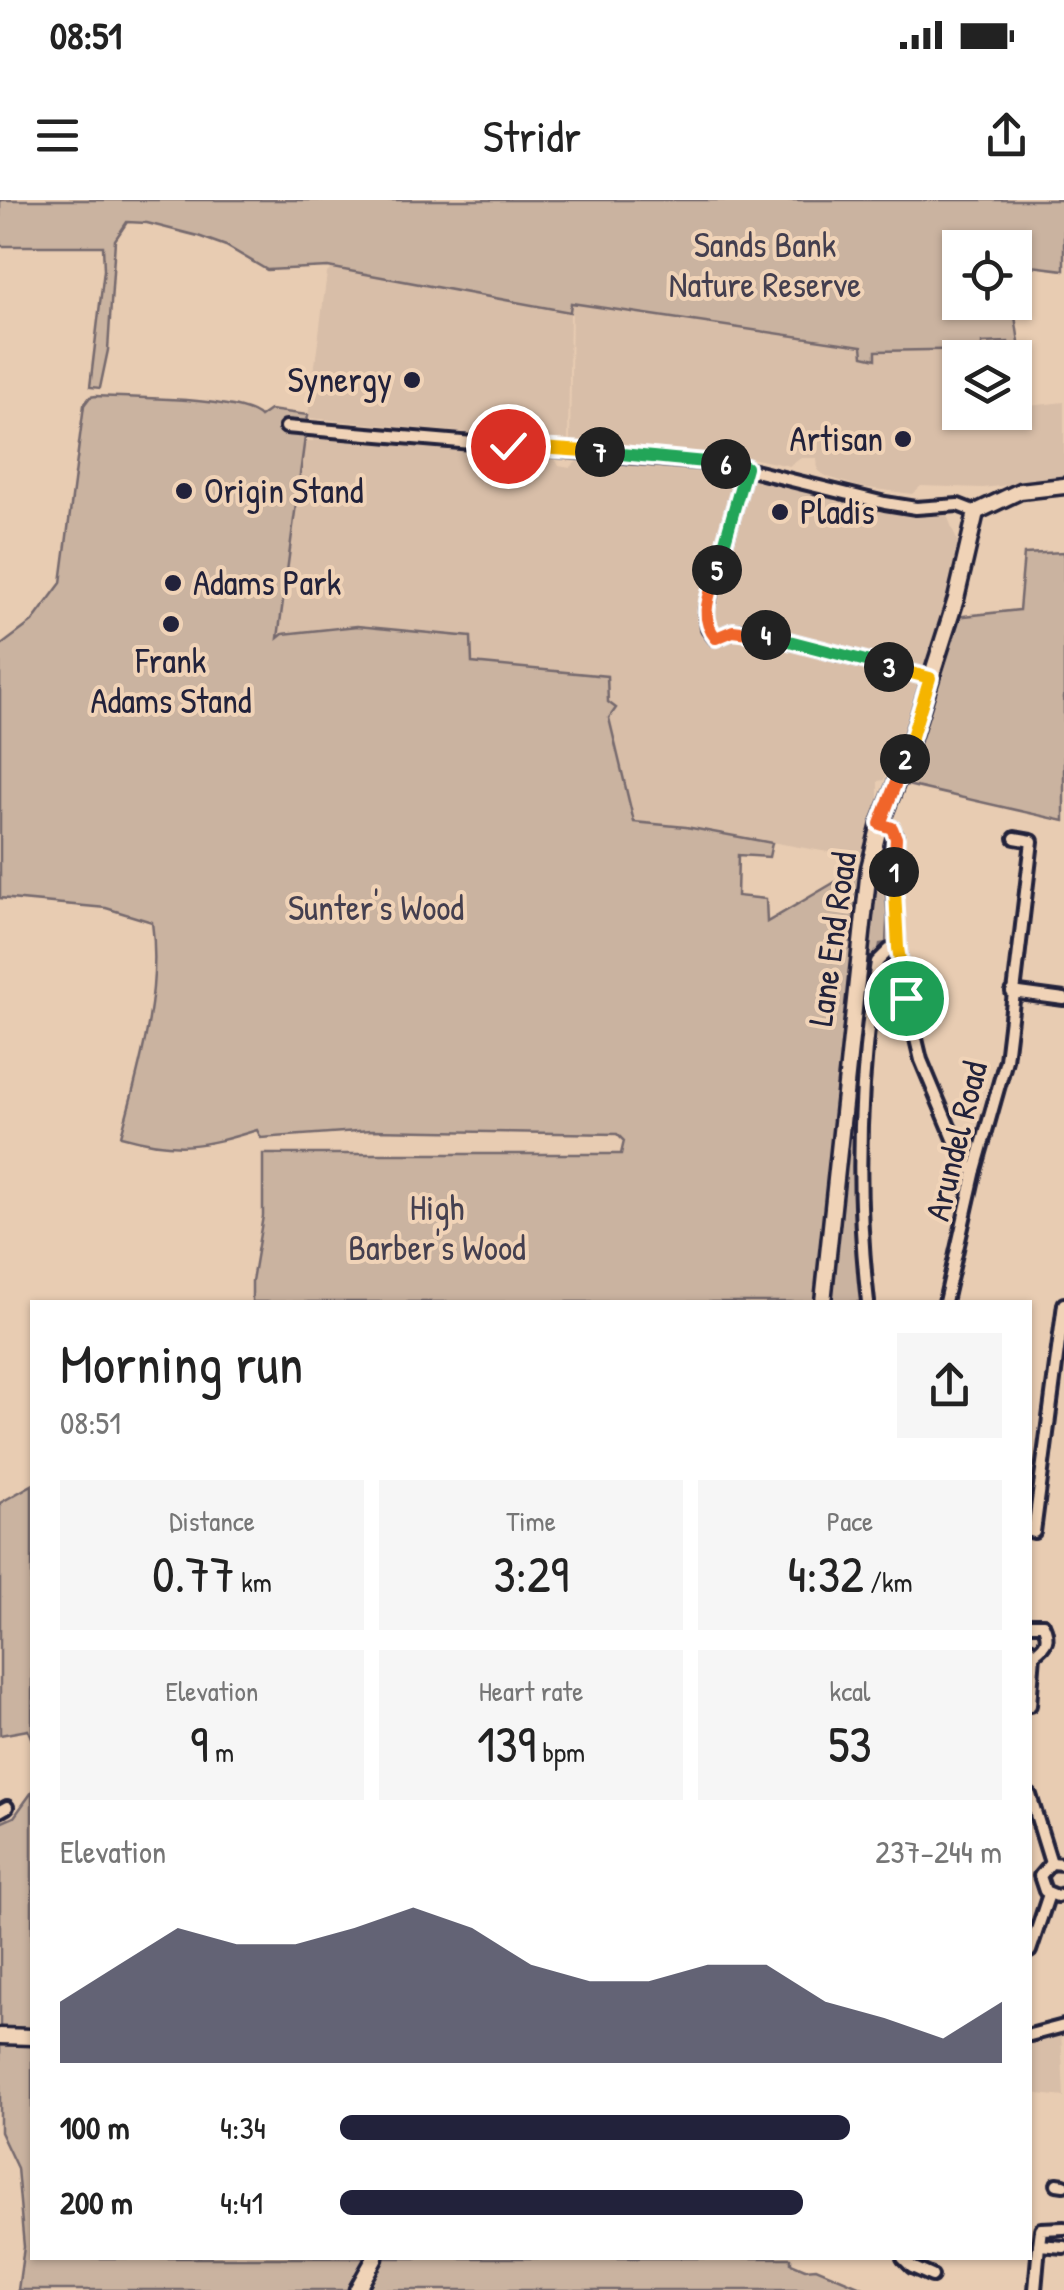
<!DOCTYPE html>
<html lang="en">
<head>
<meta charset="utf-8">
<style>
	:root { --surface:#fff; --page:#f6f6f6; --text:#222; --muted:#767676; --accent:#22223b }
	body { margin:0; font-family:"Patrick Hand",sans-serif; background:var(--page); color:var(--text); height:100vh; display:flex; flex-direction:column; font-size:38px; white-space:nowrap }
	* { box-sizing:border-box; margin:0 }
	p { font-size:32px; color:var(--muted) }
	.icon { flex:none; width:55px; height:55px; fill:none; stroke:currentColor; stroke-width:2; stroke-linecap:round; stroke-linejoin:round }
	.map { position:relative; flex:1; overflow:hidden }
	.details { position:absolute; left:30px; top:1100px; width:1002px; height:960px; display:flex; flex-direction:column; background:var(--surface); border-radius:0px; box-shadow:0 2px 8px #0004 }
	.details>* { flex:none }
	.fabs { position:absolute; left:942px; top:30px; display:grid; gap:20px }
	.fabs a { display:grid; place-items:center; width:90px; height:90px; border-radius:0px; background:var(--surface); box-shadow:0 2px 8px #0004; font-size:50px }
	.pin { position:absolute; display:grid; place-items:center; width:85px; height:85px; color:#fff; margin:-42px; border:5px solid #fff; border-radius:50%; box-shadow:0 2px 10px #0007 }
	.km { position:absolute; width:50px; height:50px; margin:-25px; border-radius:50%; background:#222; color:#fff; font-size:28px; line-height:50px; text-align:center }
	.round { display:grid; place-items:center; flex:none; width:105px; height:105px; border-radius:0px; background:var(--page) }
	.summary { display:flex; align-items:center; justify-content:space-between; height:170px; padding:0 30px }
	h1 { font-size:55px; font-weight:600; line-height:75px }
	.metrics { display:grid; grid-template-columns:repeat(3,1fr); gap:15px; height:170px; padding:10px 30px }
	.metrics div { display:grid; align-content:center; border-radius:0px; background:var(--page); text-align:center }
	.metrics b { font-size:50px; font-weight:600 }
	.metrics small { font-size:28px; font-weight:400 }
	.metrics p { font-size:28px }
	.chart { height:280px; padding:20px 30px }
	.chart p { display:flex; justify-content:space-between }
	.chart svg { width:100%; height:180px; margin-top:10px; fill:var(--accent); opacity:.7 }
	ul { padding:0 30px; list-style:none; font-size:32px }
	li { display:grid; grid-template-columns:160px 120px 1fr; align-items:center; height:75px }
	li i { height:25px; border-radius:12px; background:var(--accent) }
	.status { display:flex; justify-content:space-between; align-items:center; height:70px; padding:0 50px; background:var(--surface); direction:ltr }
	.status svg { height:28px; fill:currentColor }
	header { display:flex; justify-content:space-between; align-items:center; height:130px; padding:0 30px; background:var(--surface); font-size:45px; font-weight:600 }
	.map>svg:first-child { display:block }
	.built { fill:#d8bea8; fill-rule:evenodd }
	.green { fill:#cab3a0; stroke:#766a6e; stroke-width:2.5 }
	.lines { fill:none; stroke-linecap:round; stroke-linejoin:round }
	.street-casing { stroke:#22223b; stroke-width:18 }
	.secondary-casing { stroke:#22223b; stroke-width:21 }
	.street { stroke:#f0d3b7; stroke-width:10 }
	.secondary { stroke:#f0d3b7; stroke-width:14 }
	.split-1-casing { stroke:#fff; stroke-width:20 }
	.split-2-casing { stroke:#fff; stroke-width:20 }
	.split-3-casing { stroke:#fff; stroke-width:20 }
	.split-4-casing { stroke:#fff; stroke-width:20 }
	.split-5-casing { stroke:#fff; stroke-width:20 }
	.split-6-casing { stroke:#fff; stroke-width:20 }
	.split-7-casing { stroke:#fff; stroke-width:20 }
	.split-8-casing { stroke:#fff; stroke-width:20 }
	.split-1 { stroke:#f5b400; stroke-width:12 }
	.split-2 { stroke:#f0652b; stroke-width:12 }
	.split-3 { stroke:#f5b400; stroke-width:12 }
	.split-4 { stroke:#22a559; stroke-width:12 }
	.split-5 { stroke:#f0652b; stroke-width:12 }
	.split-6 { stroke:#22a559; stroke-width:12 }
	.split-7 { stroke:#22a559; stroke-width:12 }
	.split-8 { stroke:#f5b400; stroke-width:12 }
	.poi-dot { fill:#22223b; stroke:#f0d3b7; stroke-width:4 }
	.labels { text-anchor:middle; stroke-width:8; stroke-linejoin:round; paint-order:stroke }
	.park-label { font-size:35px; fill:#443f4f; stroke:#f0d3b7 }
	.poi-label { font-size:35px; fill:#22223b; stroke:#f0d3b7; text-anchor:start }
	.street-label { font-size:35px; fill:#22223b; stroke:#f0d3b7 }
</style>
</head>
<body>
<div class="status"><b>08:51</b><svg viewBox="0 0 49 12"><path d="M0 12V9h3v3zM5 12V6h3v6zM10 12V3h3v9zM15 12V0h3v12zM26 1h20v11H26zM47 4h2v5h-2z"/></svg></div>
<header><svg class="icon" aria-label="menu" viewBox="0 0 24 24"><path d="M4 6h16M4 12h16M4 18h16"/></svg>Stridr<svg class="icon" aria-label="share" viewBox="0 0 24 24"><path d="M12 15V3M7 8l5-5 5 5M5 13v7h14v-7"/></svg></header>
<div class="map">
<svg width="1064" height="2090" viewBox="0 0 1064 2090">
	<rect width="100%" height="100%" fill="#e8ccb2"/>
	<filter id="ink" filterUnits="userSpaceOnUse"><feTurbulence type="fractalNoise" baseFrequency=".01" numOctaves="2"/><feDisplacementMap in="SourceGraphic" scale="20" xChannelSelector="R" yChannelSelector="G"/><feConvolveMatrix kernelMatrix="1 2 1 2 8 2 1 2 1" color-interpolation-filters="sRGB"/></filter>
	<g filter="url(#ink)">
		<g class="built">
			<path d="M332 68 570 112 568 242 308 218 327 73Z"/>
			<path d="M960 102 1013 103 1029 206 1064 202V278L983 288 921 286 912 294 860 287 828 277 818 271 817 258H801L790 266 742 256 570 243 572 103 820 140ZM960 158H1015V212H960Z"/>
			<path d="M319 235 495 253 512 251 517 254 554 257 559 266 570 268 579 259 675 269 730 270 829 294 834 301 862 308 947 315 958 343 944 404 893 560 884 580 878 581V599L867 643 861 653 862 658 686 627 621 620 274 467 305 241H313V237Z"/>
			<path d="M1061 1831 1064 1897 1038 1894 1030 1889V1841Z"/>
		</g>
		<g class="green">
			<path d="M0 0H1064V70L1015 64V48H960V102L1013 103 1020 149H1008V142L982 143V149L876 151V159L863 156 862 146 571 103 570 112 328 67 267 70 226 46 198 36 147 23 127 22 115 40 108 150 100 188 90 187 104 70 103 46H0Z"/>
			<path d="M96 196C128 198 241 197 260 217L270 210 308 215 278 438 283 434 357 426 471 437 472 463 607 476 608 502 616 508 609 518 634 622 686 627 772 643 769 657 738 655 737 696 766 699 767 722 864 665 815 1102H252V1081L263 1016V954H621L624 941 617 934 371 930 261 938 257 930C202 947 178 952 121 936 139 868 162 793 152 722L106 708 0 698V446L32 422 61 383 84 205 90 197Z"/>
			<path d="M1064 352V621L907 585 955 417 1019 410 1024 354Z"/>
			<path d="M886 644H891L886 743 880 744 860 874 865 1102H827L862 744Z"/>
			<path d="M32 1285V1540L28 1530 0 1535V1303Z"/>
			<path d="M32 1592V1831H0V1623L14 1617Z"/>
			<path d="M0 1842H32V2058H791V2063L805 2069 816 2068 868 2090H18L24 2047 17 1968 0 1932Z"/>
		</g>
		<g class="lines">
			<defs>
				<g id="street">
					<path d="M286 227 730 265 885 303 916 308 958 305 976 312"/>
					<path d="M746 267 706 410 708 429 715 438 733 431H751L930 478"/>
					<path d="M880 624 892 628 896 637 893 684 898 748 906 797 921 860 965 965 975 970"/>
					<path d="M1012 792 1064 799"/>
					<path d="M868 1102C855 989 859 874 877 762L889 750 898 748"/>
					<path d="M945 1102 975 970 1006 860 1032 641 1015 638"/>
					<path d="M1030 1331 1034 1332 1064 1104"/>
					<path d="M1030 1424H1043C1050 1439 1047 1445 1034 1454"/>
					<path d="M1030 1448 1034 1454 1030 1505"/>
					<path d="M1030 1595 1051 1663"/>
					<path d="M0 1611 7 1607"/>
					<path d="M1064 1664 1051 1663 1040 1676 1045 1691 1057 1696 1064 1694"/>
					<path d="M1030 1751 1049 1694"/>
					<path d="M1030 1835 1064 1826"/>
					<path d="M1057 1984 1064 1985"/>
					<path d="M1064 2028 1041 2029 1039 2045 1064 2047"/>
					<path d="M903 2058 912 2067 932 2076"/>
					<path d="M1035 2090 1039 2045"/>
				</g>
				<g id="secondary">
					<path d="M823 1102 869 668 880 624 903 566 956 399 976 312 1020 291 1064 286"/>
					<path d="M0 1836 32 1837"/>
					<path d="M357 2090 375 2058"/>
				</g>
			</defs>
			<use href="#street" class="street-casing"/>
			<use href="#secondary" class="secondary-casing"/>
			<use href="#street" class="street"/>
			<use href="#secondary" class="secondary"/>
		</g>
	</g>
	<g class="lines" filter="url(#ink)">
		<defs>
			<path id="split-1" d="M894 672 898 748 906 798"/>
			<path id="split-2" d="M894 672 896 638 892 628 880 624 905 559"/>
			<path id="split-3" d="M889 467 930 478 905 559"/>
			<path id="split-4" d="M766 435 889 467"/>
			<path id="split-5" d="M717 370C710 394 698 417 716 438L733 431 766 435"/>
			<path id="split-6" d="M717 370 746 267 726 264"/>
			<path id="split-7" d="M600 252 726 264"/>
			<path id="split-8" d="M508 246 600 252"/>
		</defs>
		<use href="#split-1" class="split-1-casing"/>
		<use href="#split-2" class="split-2-casing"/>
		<use href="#split-3" class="split-3-casing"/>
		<use href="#split-4" class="split-4-casing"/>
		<use href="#split-5" class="split-5-casing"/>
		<use href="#split-6" class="split-6-casing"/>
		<use href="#split-7" class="split-7-casing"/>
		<use href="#split-8" class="split-8-casing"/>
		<use href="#split-1" class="split-1"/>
		<use href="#split-2" class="split-2"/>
		<use href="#split-3" class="split-3"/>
		<use href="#split-4" class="split-4"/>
		<use href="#split-5" class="split-5"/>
		<use href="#split-6" class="split-6"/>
		<use href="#split-7" class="split-7"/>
		<use href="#split-8" class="split-8"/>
	</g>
	<g class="poi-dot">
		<circle cx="412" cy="180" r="10"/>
		<circle cx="903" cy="239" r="10"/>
		<circle cx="184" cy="291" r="10"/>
		<circle cx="780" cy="312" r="10"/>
		<circle cx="173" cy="383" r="10"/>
		<circle cx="171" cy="424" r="10"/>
	</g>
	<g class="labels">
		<g class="park-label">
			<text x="765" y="57">Sands Bank<tspan x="765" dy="40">Nature Reserve</tspan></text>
			<text x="376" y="720">Sunter's Wood</text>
			<text x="437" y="1020">High<tspan x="437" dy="40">Barber's Wood</tspan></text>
		</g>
		<g class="poi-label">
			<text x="392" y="192" text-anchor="end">Synergy</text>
			<text x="883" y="251" text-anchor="end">Artisan</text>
			<text x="204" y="303">Origin Stand</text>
			<text x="800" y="324">Pladis</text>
			<text x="193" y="395">Adams Park</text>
			<text x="171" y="473" text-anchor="middle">Frank<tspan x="171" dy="40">Adams Stand</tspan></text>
		</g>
		<g class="street-label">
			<text transform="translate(832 739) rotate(-82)" y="12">Lane End Road</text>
			<text transform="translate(956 941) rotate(-76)" y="12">Arundel Road</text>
		</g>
	</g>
</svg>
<div class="fabs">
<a><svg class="icon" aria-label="locate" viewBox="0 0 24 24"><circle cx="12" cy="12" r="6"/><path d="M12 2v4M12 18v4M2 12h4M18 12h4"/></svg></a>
<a><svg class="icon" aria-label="layers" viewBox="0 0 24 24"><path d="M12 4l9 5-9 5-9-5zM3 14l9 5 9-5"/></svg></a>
</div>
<div class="pin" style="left:906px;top:798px;background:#1e9e55"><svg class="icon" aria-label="arrive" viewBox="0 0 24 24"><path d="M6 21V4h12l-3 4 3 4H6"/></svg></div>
<div class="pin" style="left:508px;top:246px;background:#d93025"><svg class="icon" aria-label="check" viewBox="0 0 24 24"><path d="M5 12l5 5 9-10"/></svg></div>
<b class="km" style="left:894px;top:672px">1</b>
<b class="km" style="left:905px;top:559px">2</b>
<b class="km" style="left:889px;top:467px">3</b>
<b class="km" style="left:766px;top:435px">4</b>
<b class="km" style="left:717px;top:370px">5</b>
<b class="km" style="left:726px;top:264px">6</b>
<b class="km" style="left:600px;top:252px">7</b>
<section class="details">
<div class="summary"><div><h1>Morning run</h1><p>08:51</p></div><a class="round"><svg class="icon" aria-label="share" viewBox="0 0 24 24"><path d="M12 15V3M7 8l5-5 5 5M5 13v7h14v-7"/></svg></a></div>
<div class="metrics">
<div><p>Distance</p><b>0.77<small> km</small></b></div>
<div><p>Time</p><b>3:29</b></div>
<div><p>Pace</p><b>4:32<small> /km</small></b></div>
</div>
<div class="metrics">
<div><p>Elevation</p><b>9<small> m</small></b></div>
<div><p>Heart rate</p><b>139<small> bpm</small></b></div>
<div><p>kcal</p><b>53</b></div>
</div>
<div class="chart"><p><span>Elevation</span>237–244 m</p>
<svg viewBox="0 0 160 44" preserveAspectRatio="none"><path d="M0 44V29L10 20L20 11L30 15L40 15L50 11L60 6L70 11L80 20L90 24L100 24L110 20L120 20L130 29L140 33L150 38L160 29V44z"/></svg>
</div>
<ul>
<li><b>100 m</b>4:34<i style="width:77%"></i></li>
<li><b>200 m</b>4:41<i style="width:70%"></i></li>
</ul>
</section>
</div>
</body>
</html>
